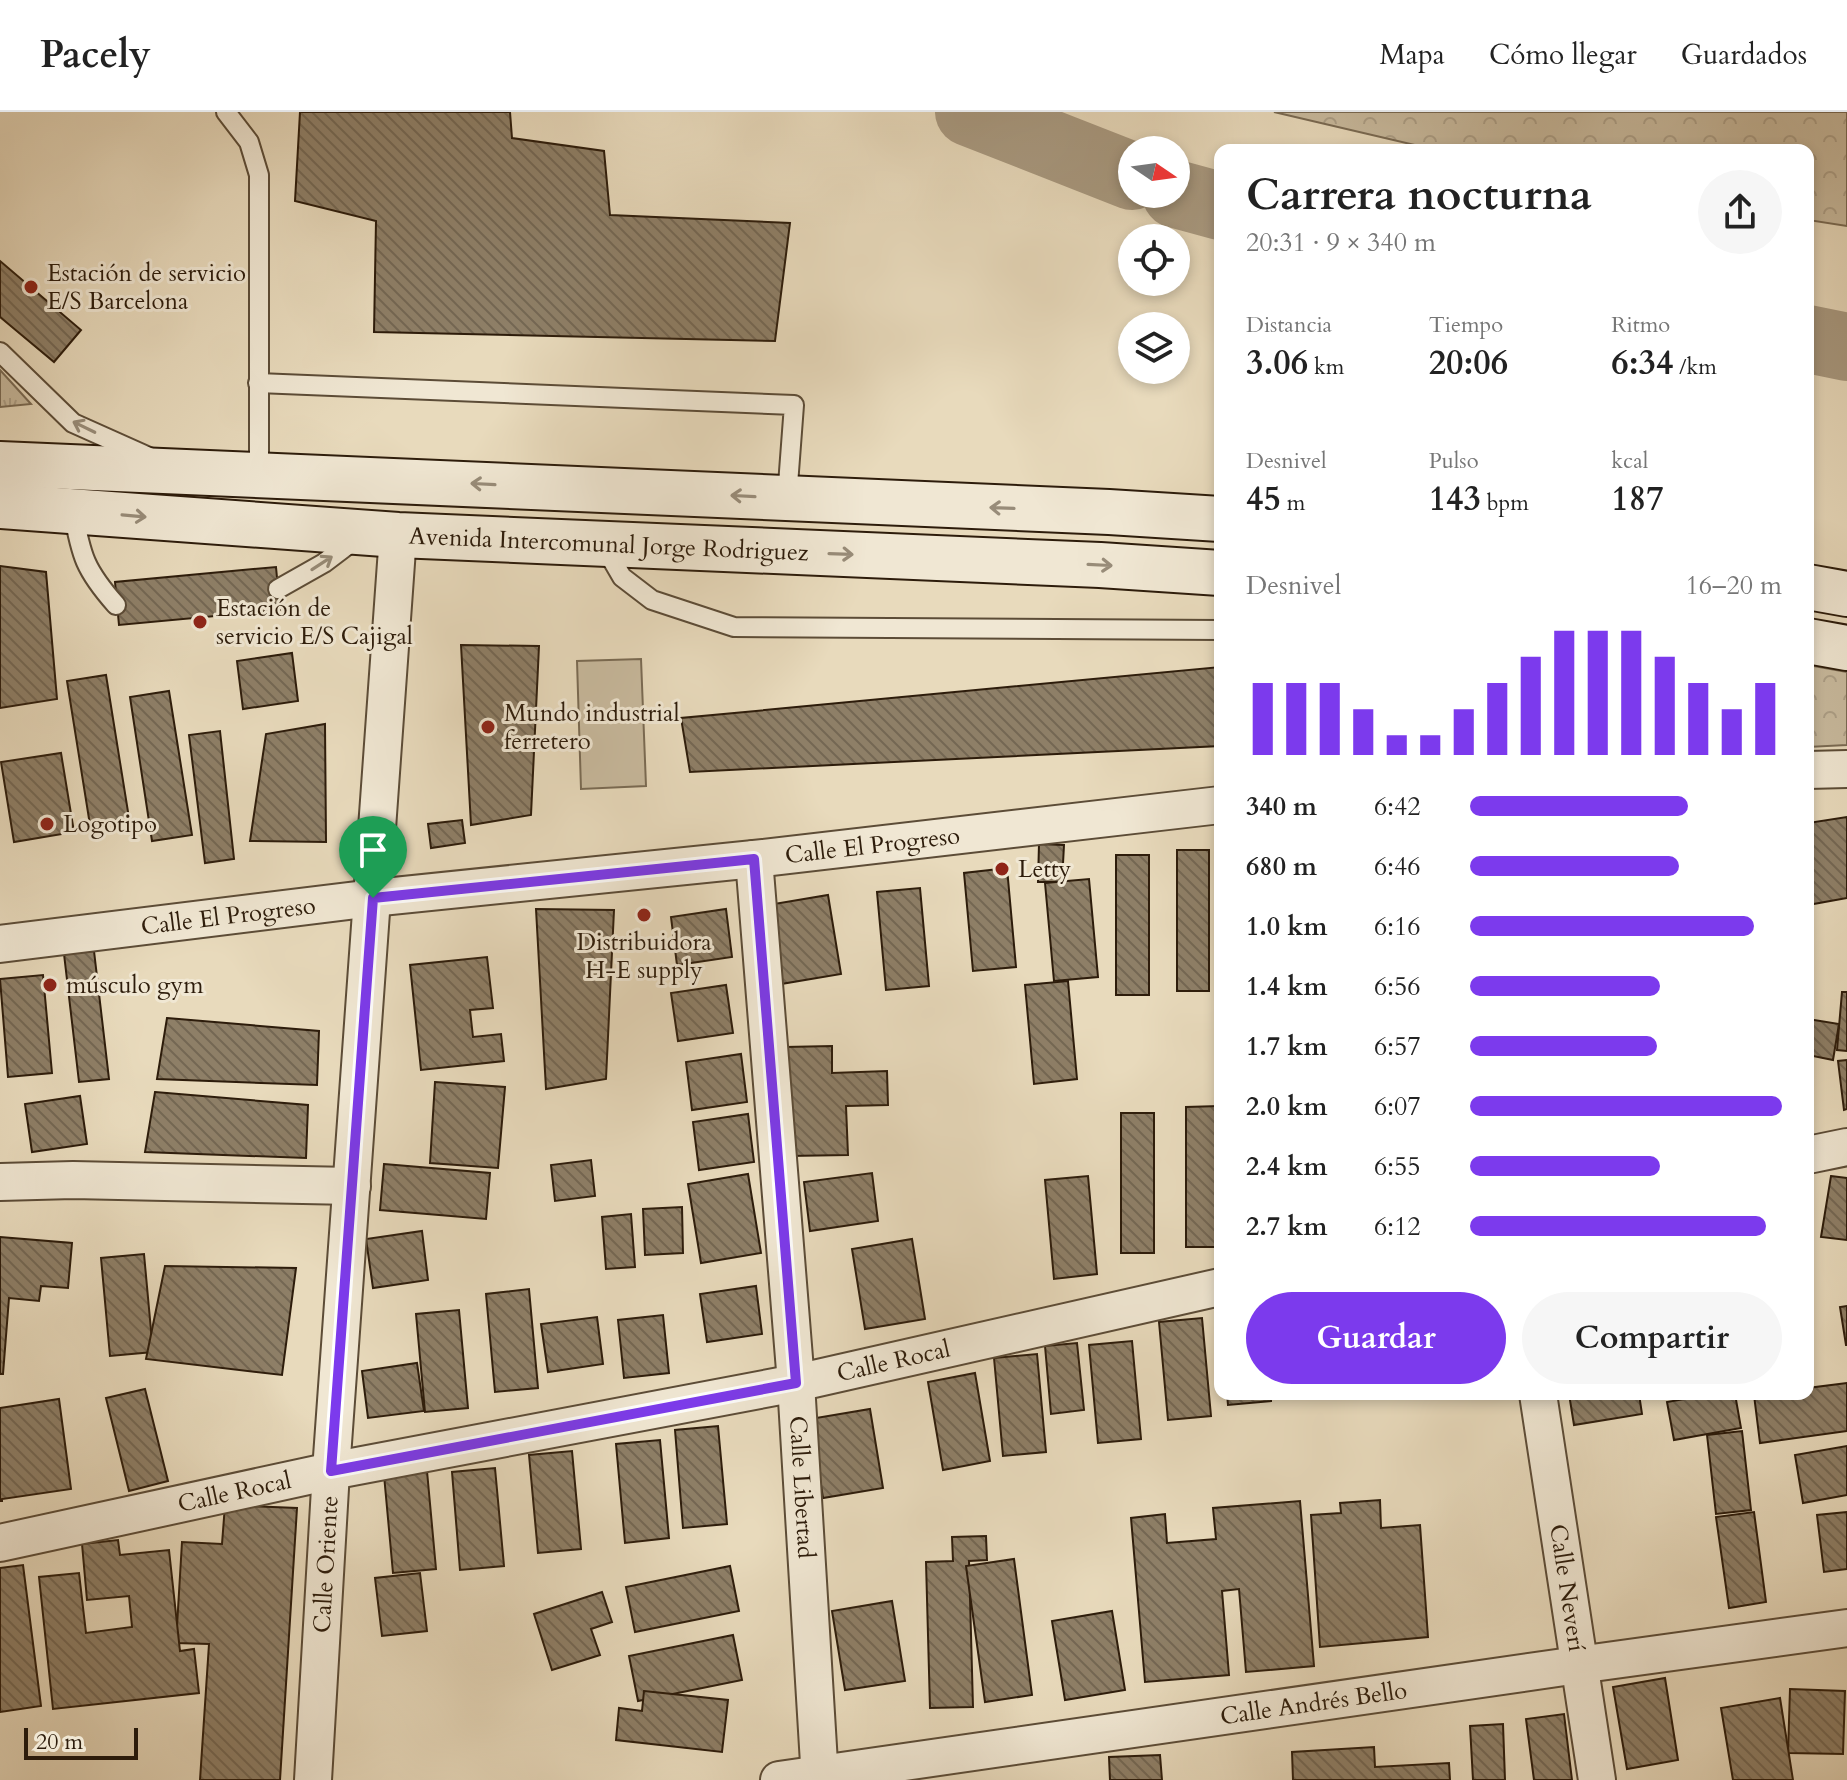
<!DOCTYPE html>
<html lang="es">
<head>
<meta charset="utf-8">
<style>
	:root { --surface:#fff; --page:#f6f6f6; --text:#222; --muted:#767676; --line:#e0e0e0; --accent:#7c3aed }
	body { margin:0; font-family:Cardo,serif; background:var(--page); color:var(--text); height:100vh; display:flex; flex-direction:column; font-size:30px; white-space:nowrap }
	* { box-sizing:border-box; margin:0 }
	p { font-size:26px; color:var(--muted) }
	.icon { flex:none; width:44px; height:44px; fill:none; stroke:currentColor; stroke-width:2; stroke-linecap:round; stroke-linejoin:round }
	.map { position:relative; flex:1; overflow:hidden }
	.side { position:absolute; left:1214px; top:32px; width:600px; height:1256px; display:flex; flex-direction:column; background:var(--surface); border-radius:16px; box-shadow:0 4px 12px #0003 }
	.side>* { flex:none }
	.needle { width:52px; rotate:103deg }
	.tools { position:absolute; left:1118px; top:24px; display:grid; gap:16px }
	.tools a { display:grid; place-items:center; width:72px; height:72px; border-radius:50%; background:var(--surface); box-shadow:0 4px 12px #0003; font-size:40px }
	.scale { position:absolute; left:24px; bottom:20px; width:114px; box-sizing:border-box; padding-left:8px; border:4px solid #2d1c0b; border-top:0; font-size:22px; line-height:28px; white-space:nowrap; color:#2d1c0b; -webkit-text-stroke:6px #f0e7d3; paint-order:stroke }
	.pin { position:absolute; display:grid; place-items:center; width:68px; height:68px; color:#fff; margin:-82px -34px; border-radius:50% 50% 50% 0; rotate:-45deg; box-shadow:0 0 8px #0007 }
	.pin .icon { rotate:45deg }
	.round { display:grid; place-items:center; flex:none; width:84px; height:84px; border-radius:42px; background:var(--page) }
	.head { display:flex; align-items:center; justify-content:space-between; height:136px; padding:0 32px }
	h1 { font-size:44px; font-weight:600; line-height:60px }
	.metrics { display:grid; grid-template-columns:repeat(3,1fr); gap:12px; height:136px; padding:8px 32px }
	.metrics div { display:grid; align-content:center }
	.metrics b { font-size:34px; font-weight:600 }
	.metrics small { font-size:22px; font-weight:400 }
	.metrics p { font-size:22px }
	.chart { height:224px; padding:16px 32px }
	.chart p { display:flex; justify-content:space-between }
	.chart svg { width:100%; height:144px; margin-top:8px; stroke:var(--accent); stroke-width:6 }
	.primary-button { display:flex; gap:16px; margin-top:auto; padding:16px 32px }
	.primary-button a { flex:1; height:92px; border-radius:48px; background:var(--accent); color:#fff; font-size:32px; font-weight:600; line-height:92px; text-align:center }
	.primary-button a+a { background:var(--page); color:var(--text) }
	ul { padding:0 32px; list-style:none; font-size:26px }
	li { display:grid; grid-template-columns:128px 96px 1fr; align-items:center; height:60px }
	li i { height:20px; border-radius:10px; background:var(--accent) }
	header { display:flex; align-items:center; gap:48px; box-sizing:border-box; height:112px; padding:0 40px; background:var(--surface); border-bottom:2px solid var(--line) }
	header strong { font-size:38px }
	nav { display:flex; gap:44px; margin-inline-start:auto; font-size:28px }
	.map>svg:first-child { display:block }
	.grass { fill:url(#grass-tufts); stroke:#7a6b54; stroke-width:2 }
	.park { fill:url(#park-crowns); stroke:#7a6b54; stroke-width:2 }
	.garden { fill:#c8ba9e; stroke:#7a6b54; stroke-width:2 }
	.lines { fill:none; stroke-linecap:round; stroke-linejoin:round }
	.river { stroke:#a89980; stroke-width:68 }
	.building { fill:url(#building-back-hatch); stroke:#2d1c0b; stroke-width:2 }
	.service-casing { stroke:#5c4c37; stroke-width:22 }
	.minor-casing { stroke:#5c4c37; stroke-width:40 }
	.secondary-casing { stroke:#2d1c0b; stroke-width:48 }
	.service { stroke:#f0e7d3; stroke-width:18 }
	.minor { stroke:#f0e7d3; stroke-width:36 }
	.secondary { stroke:#f0e7d3; stroke-width:44 }
	.oneway { stroke:#988c79 }
	.route-casing { stroke:#fff; stroke-width:16 }
	.route { stroke:#7c3aed; stroke-width:10 }
	.poi-dot { fill:#8f2418; stroke:#f0e7d3; stroke-width:3 }
	.labels { text-anchor:middle; stroke-width:6; stroke-linejoin:round; paint-order:stroke }
	.poi-label { font-size:24px; fill:#2d1c0b; stroke:#f0e7d3; text-anchor:start }
	.street-label { font-size:24px; fill:#2d1c0b; stroke:#f0e7d3 }
</style>
</head>
<body>
<header>
<strong>Pacely</strong>
<nav><a>Mapa</a><a>Cómo llegar</a><a>Guardados</a></nav>
</header>
<div class="map">
<svg width="1847" height="1668" viewBox="0 0 1847 1668">
	<defs>
		<pattern id="grass-tufts" width="24" height="20" patternUnits="userSpaceOnUse" patternTransform="scale(2)"><rect width="24" height="20" fill="#c8ba9e"/><path d="M3 7l-1-3M5 7V3M7 7l1-3M15 17l-1-3M17 17v-4M19 17l1-3" fill="none" stroke="#ac9f87"/></pattern>
		<pattern id="park-crowns" width="20" height="18" patternUnits="userSpaceOnUse" patternTransform="scale(2)"><rect width="20" height="18" fill="#c8ba9e"/><path d="M2 6a3 3 0 1 1 6 0M12 15a3 3 0 1 1 6 0" fill="none" stroke="#ac9f87"/></pattern>
		<pattern id="building-back-hatch" width="6" height="6" patternUnits="userSpaceOnUse" patternTransform="scale(2)"><rect width="6" height="6" fill="#8e7f67"/><path d="M-1 5l2 2M0 0l6 6M5-1l2 2" fill="none" stroke="#746753"/></pattern>
	</defs>
	<rect width="100%" height="100%" fill="#e8dabc"/>
	<filter id="stains"><feTurbulence type="fractalNoise" baseFrequency=".0025" numOctaves="4"/><feColorMatrix values="0 0 0 0 .2 0 0 0 0 .09 0 0 0 0 .02 0 0 0 .5 -.17"/></filter>
	<radialGradient id="worn" r=".72"><stop offset=".6" stop-color="#630" stop-opacity="0"/><stop offset="1" stop-color="#630" stop-opacity=".3"/></radialGradient>
	<path class="grass" d="M0 258 31 292 0 295Z"/>
	<g class="park">
		<path d="M1274 0H1847V114L1808 108V38H1436Z"/>
		<path d="M1808 553 1847 560V633L1808 635Z"/>
	</g>
	<path class="garden" d="M641 547 646 674 581 677 577 549Z"/>
	<g class="lines">
		<g class="river">
			<path d="M969 0 1132 64"/>
			<path d="M1176 82 1220 94"/>
			<path d="M1808 227 1847 235"/>
		</g>
	</g>
	<g class="building">
		<path d="M300 0H510L512 26 604 39 610 103 790 111 775 229 374 220 376 109 295 89Z"/>
		<path d="M0 149 81 218 54 250 0 205Z"/>
		<path d="M0 454 46 460 57 587 0 596Z"/>
		<path d="M276 455 280 498 119 513 115 470Z"/>
		<path d="M461 533 539 534 531 703 471 713Z"/>
		<path d="M292 541 298 589 243 597 237 549Z"/>
		<path d="M1220 555V634L690 660 681 606Z"/>
		<path d="M106 563 129 706 90 713 67 569Z"/>
		<path d="M169 579 192 723 152 729 130 585Z"/>
		<path d="M325 612 326 730 250 729 266 622Z"/>
		<path d="M220 619 234 747 205 751 189 623Z"/>
		<path d="M61 641 74 720 14 730 1 650Z"/>
		<path d="M1847 705V786L1808 793V711Z"/>
		<path d="M462 708 465 731 431 736 428 712Z"/>
		<path d="M1039 732 1064 733 1062 770H1038Z"/>
		<rect x="1177" y="738" width="32" height="141"/>
		<rect x="1116" y="743" width="33" height="140"/>
		<path d="M1007 756 1016 855 973 859 964 761Z"/>
		<path d="M1089 767 1098 865 1054 869 1045 771Z"/>
		<path d="M920 776 929 874 886 878 877 780Z"/>
		<path d="M828 783 841 862 781 872 768 793Z"/>
		<path d="M536 797 614 798 606 967 546 977Z"/>
		<path d="M726 797 732 845 677 853 671 805Z"/>
		<path d="M94 839 109 967 79 970 64 842Z"/>
		<path d="M487 845 493 896 470 898 473 925 501 922 504 949 421 958 410 853Z"/>
		<path d="M43 863 52 961 8 965 0 867Z"/>
		<path d="M1068 869 1077 967 1034 972 1025 873Z"/>
		<path d="M726 873 733 921 678 929 671 881Z"/>
		<path d="M1842 880H1847V939L1837 938Z"/>
		<path d="M167 906 319 919 317 973 157 967Z"/>
		<path d="M1808 907 1839 912 1833 948 1808 943Z"/>
		<path d="M832 934V961L887 959 888 993 846 994 848 1043 788 1044 785 935Z"/>
		<path d="M741 942 747 990 692 998 686 950Z"/>
		<path d="M1847 948V997L1844 998 1838 949Z"/>
		<path d="M435 970 505 975 498 1056 430 1051Z"/>
		<path d="M155 980 308 993 306 1046 145 1040Z"/>
		<path d="M80 984 87 1032 32 1040 25 992Z"/>
		<path d="M1219 994 1218 1135H1186V995Z"/>
		<rect x="1121" y="1001" width="33" height="140"/>
		<path d="M748 1002 754 1050 699 1058 693 1010Z"/>
		<path d="M591 1048 595 1084 555 1089 551 1053Z"/>
		<path d="M384 1052 490 1061 486 1107 380 1098Z"/>
		<path d="M872 1061 878 1109 810 1119 804 1070Z"/>
		<path d="M748 1062 761 1141 701 1151 688 1072Z"/>
		<path d="M1088 1064 1097 1162 1054 1167 1045 1068Z"/>
		<path d="M1831 1064 1847 1066V1128L1821 1125Z"/>
		<path d="M682 1095 683 1141 645 1143 643 1097Z"/>
		<path d="M631 1102 635 1155 606 1157 602 1105Z"/>
		<path d="M422 1119 428 1168 373 1176 366 1127Z"/>
		<path d="M0 1125 72 1131 68 1176 41 1174 39 1189 9 1186 3 1262H0Z"/>
		<path d="M912 1127 925 1207 865 1217 852 1137Z"/>
		<path d="M144 1142 153 1240 110 1244 101 1146Z"/>
		<path d="M165 1154 296 1156 282 1263 146 1247Z"/>
		<path d="M756 1174 762 1222 707 1230 700 1182Z"/>
		<path d="M529 1177 538 1276 495 1280 486 1182Z"/>
		<path d="M1847 1194V1233H1846L1840 1195Z"/>
		<path d="M459 1198 468 1296 425 1300 416 1202Z"/>
		<path d="M663 1203 669 1261 624 1266 618 1208Z"/>
		<path d="M597 1205 603 1252 548 1260 541 1212Z"/>
		<path d="M1202 1206 1211 1304 1168 1308 1159 1210Z"/>
		<path d="M1132 1229 1141 1327 1098 1331 1089 1233Z"/>
		<path d="M1077 1231 1084 1298 1051 1302 1045 1234Z"/>
		<path d="M1037 1242 1046 1340 1003 1344 994 1246Z"/>
		<path d="M417 1251 424 1299 368 1306 362 1259Z"/>
		<path d="M975 1261 990 1349 943 1358 928 1270Z"/>
		<path d="M1847 1271V1319L1760 1331 1754 1283 1808 1282V1276Z"/>
		<path d="M145 1277 168 1369 129 1379 106 1286Z"/>
		<path d="M1227 1282H1271V1289L1228 1293Z"/>
		<path d="M1569 1282H1639L1642 1302 1574 1313Z"/>
		<path d="M1713 1282H1735L1741 1316 1674 1328 1667 1290Z"/>
		<path d="M59 1287 71 1377 2 1387V1389H0V1296Z"/>
		<path d="M870 1297 883 1376 823 1386 810 1307Z"/>
		<path d="M718 1314 727 1412 683 1416 675 1318Z"/>
		<path d="M1742 1319 1751 1398 1716 1402 1707 1323Z"/>
		<path d="M660 1328 669 1426 625 1431 616 1332Z"/>
		<path d="M1847 1334V1383L1803 1391 1795 1343Z"/>
		<path d="M572 1339 581 1437 538 1441 529 1343Z"/>
		<path d="M495 1356 504 1454 460 1458 452 1360Z"/>
		<path d="M427 1359 436 1457 393 1461 384 1363Z"/>
		<path d="M1380 1388 1381 1416 1420 1413 1428 1525 1320 1535 1311 1403 1341 1401 1340 1391Z"/>
		<path d="M1300 1389 1314 1554 1246 1560 1239 1477 1222 1479 1229 1563 1145 1570 1131 1406 1165 1402 1167 1431 1216 1427 1213 1396Z"/>
		<path d="M225 1393 297 1396 280 1668H200L209 1532 176 1531 182 1430 222 1432Z"/>
		<path d="M1754 1400 1766 1490 1729 1496 1716 1405Z"/>
		<path d="M1847 1400V1457L1824 1460 1817 1403Z"/>
		<path d="M986 1424 987 1448 969 1449 973 1595 930 1596 926 1450 953 1449 952 1425Z"/>
		<path d="M118 1428 120 1443 169 1438 180 1539 194 1537 199 1581 53 1597 39 1465 79 1461 86 1521 132 1515 129 1484 87 1488 82 1432Z"/>
		<path d="M1014 1447 1032 1583 985 1590 966 1454Z"/>
		<path d="M23 1453 41 1594 0 1600V1456Z"/>
		<path d="M730 1454 739 1499 635 1520 626 1475Z"/>
		<path d="M420 1461 427 1519 382 1524 375 1466Z"/>
		<path d="M602 1480 612 1510 591 1517 600 1543 552 1558 534 1502Z"/>
		<path d="M892 1489 905 1569 845 1578 832 1499Z"/>
		<path d="M1112 1499 1125 1578 1065 1588 1052 1509Z"/>
		<path d="M733 1523 742 1568 638 1589 629 1544Z"/>
		<path d="M1665 1566 1678 1648 1627 1657 1613 1575Z"/>
		<path d="M1790 1577 1845 1579 1843 1642 1788 1641Z"/>
		<path d="M644 1579 728 1588 722 1640 616 1628 619 1596 642 1599Z"/>
		<path d="M1780 1586 1793 1668H1733L1721 1596Z"/>
		<path d="M1564 1602 1572 1668H1534L1526 1607Z"/>
		<path d="M1503 1612 1505 1668H1473L1470 1614Z"/>
		<path d="M1374 1635 1375 1655 1449 1651 1450 1668H1293L1292 1640Z"/>
		<path d="M1160 1643 1162 1668H1110L1109 1645Z"/>
	</g>
	<g class="lines">
		<defs>
			<g id="service">
				<path d="M226 0 249 30 259 63V362"/>
				<path d="M0 240 73 311 149 345"/>
				<path d="M258 271 794 293 787 386"/>
				<path d="M73 399C81 444 85 458 116 493"/>
				<path d="M604 434 622 465 652 488 734 515 1220 518"/>
				<path d="M278 477 324 451 357 426"/>
			</g>
			<g id="minor">
				<path d="M1808 658 1847 657"/>
				<path id="s1" d="M754 747 796 1271 820 1668"/>
				<path id="s2" d="M0 832 373 786 754 747 1220 693"/>
				<path d="M1808 1043 1847 1035"/>
				<path d="M0 1070 73 1068 352 1074"/>
				<path id="s3" d="M1538 1282 1597 1668"/>
				<path id="s4" d="M0 1431 331 1359 796 1271 1220 1175"/>
				<path id="s5" d="M313 1668 331 1359 398 423"/>
				<path id="s6" d="M779 1668 1578 1553 1847 1516"/>
			</g>
			<g id="secondary">
				<path d="M0 352 1109 400 1220 407"/>
				<path id="s7" d="M0 394 398 423 1100 453 1220 461"/>
				<path d="M1808 475 1847 482"/>
				<path d="M1808 529 1847 536"/>
			</g>
		</defs>
		<use href="#service" class="service-casing"/>
		<use href="#minor" class="minor-casing"/>
		<use href="#secondary" class="secondary-casing"/>
		<use href="#service" class="service"/>
		<use href="#minor" class="minor"/>
		<use href="#secondary" class="secondary"/>
	</g>
	<defs><path id="oneway-shaft" d="M-6 0H5M1.5-3L5.5 0L1.5 3" fill="none" stroke-width="1.6" stroke-linecap="round" stroke-linejoin="round" transform="scale(2)"/></defs>
	<g class="oneway">
		<use href="#oneway-shaft" transform="translate(84 315) rotate(-154)"/>
		<use href="#oneway-shaft" transform="translate(483 372) rotate(-177)"/>
		<use href="#oneway-shaft" transform="translate(743 384) rotate(-177)"/>
		<use href="#oneway-shaft" transform="translate(1002 396) rotate(-178)"/>
		<use href="#oneway-shaft" transform="translate(134 404) rotate(5)"/>
		<use href="#oneway-shaft" transform="translate(841 442) rotate(2)"/>
		<use href="#oneway-shaft" transform="translate(322 451) rotate(-33)"/>
		<use href="#oneway-shaft" transform="translate(1100 453) rotate(3)"/>
	</g>
	<g class="lines">
		<defs>
			<path id="route" d="M754 747 796 1271 331 1359 373 786Z"/>
		</defs>
		<use href="#route" class="route-casing"/>
		<use href="#route" class="route"/>
	</g>
	<g class="poi-dot">
		<circle cx="31" cy="175" r="8"/>
		<circle cx="200" cy="510" r="8"/>
		<circle cx="488" cy="615" r="8"/>
		<circle cx="47" cy="712" r="8"/>
		<circle cx="1002" cy="757" r="8"/>
		<circle cx="644" cy="803" r="8"/>
		<circle cx="50" cy="873" r="8"/>
	</g>
	<g class="labels">
		<g class="poi-label">
			<text x="47" y="169">Estación de servicio<tspan x="47" dy="28">E/S Barcelona</tspan></text>
			<text x="216" y="504">Estación de<tspan x="216" dy="28">servicio E/S Cajigal</tspan></text>
			<text x="504" y="609">Mundo industrial<tspan x="504" dy="28">ferretero</tspan></text>
			<text x="63" y="720">Logotipo</text>
			<text x="1018" y="765">Letty</text>
			<text x="644" y="838" text-anchor="middle">Distribuidora<tspan x="644" dy="28">H-E supply</tspan></text>
			<text x="66" y="881">músculo gym</text>
		</g>
		<g class="street-label">
			<text dy="8" stroke="none"><textPath href="#s7" startOffset="610">Avenida Intercomunal Jorge Rodriguez</textPath></text>
			<text dy="8" stroke="none"><textPath href="#s2" startOffset="878">Calle El Progreso</textPath></text>
			<text dy="8" stroke="none"><textPath href="#s2" startOffset="230">Calle El Progreso</textPath></text>
			<text dy="8" stroke="none"><textPath href="#s4" startOffset="912">Calle Rocal</textPath></text>
			<text dy="8" stroke="none"><textPath href="#s1" startOffset="630">Calle Libertad</textPath></text>
			<text dy="8" stroke="none"><textPath href="#s4" startOffset="240">Calle Rocal</textPath></text>
			<text dy="8" stroke="none"><textPath href="#s5" startOffset="216">Calle Oriente</textPath></text>
			<text dy="8" stroke="none"><textPath href="#s3" startOffset="196">Calle Neverí</textPath></text>
			<text dy="8" stroke="none"><textPath href="#s6" startOffset="540">Calle Andrés Bello</textPath></text>
		</g>
	</g>
	<rect width="100%" height="100%" filter="url(#stains)"/>
	<rect width="100%" height="100%" fill="url(#worn)"/>
</svg>
<div class="tools">
<a><svg class="needle" viewBox="-14 -14 28 28"><path d="M0-13l5 13h-10z" fill="#e53935"/><path d="M0 13l5-13h-10z" fill="#767676"/></svg></a>
<a><svg class="icon" aria-label="locate" viewBox="0 0 24 24"><circle cx="12" cy="12" r="6"/><path d="M12 2v4M12 18v4M2 12h4M18 12h4"/></svg></a>
<a><svg class="icon" aria-label="layers" viewBox="0 0 24 24"><path d="M12 4l9 5-9 5-9-5zM3 14l9 5 9-5"/></svg></a>
</div>
<div class="scale">20 m</div>
<div class="pin" style="left:373px;top:786px;background:#1e9e55"><svg class="icon" aria-label="arrive" viewBox="0 0 24 24"><path d="M6 21V4h12l-3 4 3 4H6"/></svg></div>
<section class="side">
<div class="head"><div><h1>Carrera nocturna</h1><p>20:31 · 9 × 340 m</p></div><a class="round"><svg class="icon" aria-label="share" viewBox="0 0 24 24"><path d="M12 15V3M7 8l5-5 5 5M5 13v7h14v-7"/></svg></a></div>
<div class="metrics">
<div><p>Distancia</p><b>3.06<small> km</small></b></div>
<div><p>Tiempo</p><b>20:06</b></div>
<div><p>Ritmo</p><b>6:34<small> /km</small></b></div>
</div>
<div class="metrics">
<div><p>Desnivel</p><b>45<small> m</small></b></div>
<div><p>Pulso</p><b>143<small> bpm</small></b></div>
<div><p>kcal</p><b>187</b></div>
</div>
<div class="chart"><p><span>Desnivel</span>16–20 m</p>
<svg viewBox="0 0 160 44" preserveAspectRatio="none"><path d="M5 44V22M15 44V22M25 44V22M35 44V30M45 44V38M55 44V38M65 44V30M75 44V22M85 44V14M95 44V6M105 44V6M115 44V6M125 44V14M135 44V22M145 44V30M155 44V22"/></svg>
</div>
<ul>
<li><b>340 m</b>6:42<i style="width:70%"></i></li>
<li><b>680 m</b>6:46<i style="width:67%"></i></li>
<li><b>1.0 km</b>6:16<i style="width:91%"></i></li>
<li><b>1.4 km</b>6:56<i style="width:61%"></i></li>
<li><b>1.7 km</b>6:57<i style="width:60%"></i></li>
<li><b>2.0 km</b>6:07<i style="width:100%"></i></li>
<li><b>2.4 km</b>6:55<i style="width:61%"></i></li>
<li><b>2.7 km</b>6:12<i style="width:95%"></i></li>
</ul>
<div class="primary-button"><a>Guardar</a><a>Compartir</a></div>
</section>
</div>
</body>
</html>
